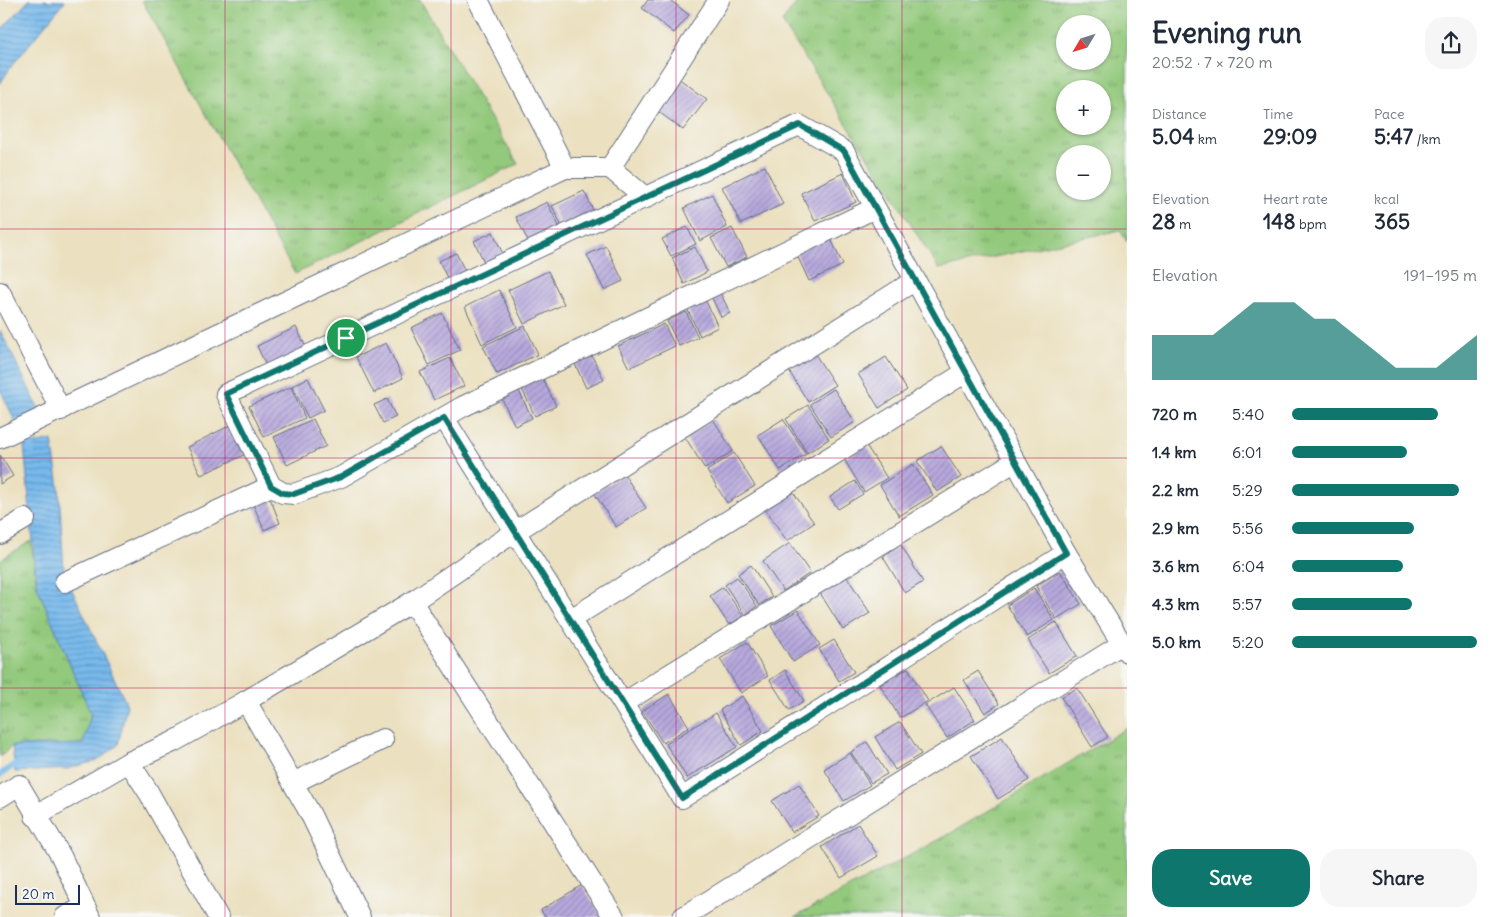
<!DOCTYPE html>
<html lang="en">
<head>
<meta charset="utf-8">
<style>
	:root { --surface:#fff; --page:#f6f6f7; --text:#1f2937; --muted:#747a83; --accent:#0f766e }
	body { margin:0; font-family:Delius,sans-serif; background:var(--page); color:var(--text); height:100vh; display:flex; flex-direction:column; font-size:19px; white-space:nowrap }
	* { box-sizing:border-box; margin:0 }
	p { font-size:16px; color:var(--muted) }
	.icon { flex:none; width:28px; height:28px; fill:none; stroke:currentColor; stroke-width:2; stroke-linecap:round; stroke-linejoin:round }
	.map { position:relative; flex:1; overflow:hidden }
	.side { display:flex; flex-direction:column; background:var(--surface); width:375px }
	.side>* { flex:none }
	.needle { width:32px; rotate:232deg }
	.fabs { position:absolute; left:1056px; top:15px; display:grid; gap:10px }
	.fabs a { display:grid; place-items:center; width:55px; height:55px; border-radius:50%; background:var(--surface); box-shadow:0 1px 4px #0004; font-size:25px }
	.scale { position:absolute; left:15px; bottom:12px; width:65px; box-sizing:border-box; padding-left:5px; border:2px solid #1b2f5e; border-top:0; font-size:14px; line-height:18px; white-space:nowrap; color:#1b2f5e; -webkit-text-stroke:4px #f6f6f2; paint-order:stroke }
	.pin { position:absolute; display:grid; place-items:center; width:42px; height:42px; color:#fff; margin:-21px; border:2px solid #fff; border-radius:50%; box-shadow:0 1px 5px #0007 }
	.round { display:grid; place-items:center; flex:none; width:52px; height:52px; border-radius:20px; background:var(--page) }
	.headline { display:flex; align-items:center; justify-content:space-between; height:85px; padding:0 25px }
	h1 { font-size:28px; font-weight:700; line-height:38px }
	.figures { display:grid; grid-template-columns:repeat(3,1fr); gap:8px; height:85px; padding:5px 25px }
	.figures div { display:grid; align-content:center }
	.figures b { font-size:21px; font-weight:700 }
	.figures small { font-size:14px; font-weight:400 }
	.figures p { font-size:14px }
	.chart { height:140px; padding:10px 25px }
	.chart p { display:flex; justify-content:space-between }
	.chart svg { width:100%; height:90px; margin-top:5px; fill:var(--accent); opacity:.7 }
	.action { display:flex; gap:10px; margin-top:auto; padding:10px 25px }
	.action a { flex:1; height:58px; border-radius:20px; background:var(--accent); color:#fff; font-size:20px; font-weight:700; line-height:58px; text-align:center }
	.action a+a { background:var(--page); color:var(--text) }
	ul { padding:0 25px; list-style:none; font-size:16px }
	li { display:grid; grid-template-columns:80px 60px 1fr; align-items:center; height:38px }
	li i { height:12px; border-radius:6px; background:var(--accent) }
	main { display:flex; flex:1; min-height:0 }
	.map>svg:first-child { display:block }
	.grass { fill:url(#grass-tufts); stroke:#577c6c; fill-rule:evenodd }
	.water { fill:url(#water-rules); stroke:#4974a5 }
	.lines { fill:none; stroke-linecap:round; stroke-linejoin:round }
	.stream { stroke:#77b9ec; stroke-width:6 }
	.building { fill:url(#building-hatch) }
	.minor-casing { stroke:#646d80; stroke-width:22 }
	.minor { stroke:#fff; stroke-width:20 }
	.route-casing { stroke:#fff; stroke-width:10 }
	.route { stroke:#0f766e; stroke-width:6 }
	.grid { fill:none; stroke:#c2185b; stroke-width:1; stroke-opacity:0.55 }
</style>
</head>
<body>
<main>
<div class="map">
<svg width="1127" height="917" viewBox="0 0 1127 917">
	<defs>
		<pattern id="grass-tufts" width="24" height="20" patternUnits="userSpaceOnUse" patternTransform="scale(1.25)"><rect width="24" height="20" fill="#93c97b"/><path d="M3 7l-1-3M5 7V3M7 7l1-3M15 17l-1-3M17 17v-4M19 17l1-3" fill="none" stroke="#77a468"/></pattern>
		<pattern id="water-rules" width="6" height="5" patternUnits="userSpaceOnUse" patternTransform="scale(1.25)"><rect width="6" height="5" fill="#77b9ec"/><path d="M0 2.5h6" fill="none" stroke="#6197c2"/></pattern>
		<pattern id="building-hatch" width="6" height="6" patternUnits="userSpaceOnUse" patternTransform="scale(1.25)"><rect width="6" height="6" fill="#b7a9dd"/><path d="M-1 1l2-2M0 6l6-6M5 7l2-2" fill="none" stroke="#948ab6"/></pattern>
	</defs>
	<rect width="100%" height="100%" fill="#f6f6f2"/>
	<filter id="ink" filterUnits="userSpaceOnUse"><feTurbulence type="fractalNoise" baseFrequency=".02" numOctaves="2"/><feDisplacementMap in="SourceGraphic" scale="10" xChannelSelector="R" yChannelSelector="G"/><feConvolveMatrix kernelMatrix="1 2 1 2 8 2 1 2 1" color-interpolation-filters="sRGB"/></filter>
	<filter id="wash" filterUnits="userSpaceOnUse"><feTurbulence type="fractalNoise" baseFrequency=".0096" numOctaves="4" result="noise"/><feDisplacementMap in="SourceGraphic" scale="20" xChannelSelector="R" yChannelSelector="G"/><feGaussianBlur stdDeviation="1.12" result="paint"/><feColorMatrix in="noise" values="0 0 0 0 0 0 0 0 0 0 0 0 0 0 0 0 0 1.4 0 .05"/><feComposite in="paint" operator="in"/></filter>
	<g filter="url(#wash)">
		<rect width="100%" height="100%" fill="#ebe0bf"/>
		<g class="grass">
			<path d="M142 0H420L518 164 295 274Z"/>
			<path d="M799 0H1127V242L1120 230 939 269 782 22ZM1065 24H1102V61H1065ZM1065 89H1102V126H1065ZM1065 154H1102V191H1065Z"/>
			<path d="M31 541 37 586 91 714 83 744 12 746 0 757V560Z"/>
			<path d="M1127 728V917H795L946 836Z"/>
		</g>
		<g class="water">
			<path d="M29 0 65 1 10 68 0 84V31Z"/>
			<path d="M0 330 41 413 15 421 0 389Z"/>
			<path d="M52 440 59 487 64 573 127 705 118 745 99 760 67 769 15 772 12 746 83 744 91 714 37 586 24 446Z"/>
		</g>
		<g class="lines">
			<g class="stream">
				<path d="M26 429 32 453"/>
				<path d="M0 775 15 764 23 763"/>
			</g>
		</g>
		<g id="blocks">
			<g class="building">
				<path d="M648 0H670L689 15 674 33 642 8Z"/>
				<path d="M678 78 707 99 683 130 655 109Z"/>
				<path d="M765 166 783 204 741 224 722 187Z"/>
				<path d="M843 173 856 202 815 221 801 193Z"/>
				<path d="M584 191 597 218 565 233 552 206Z"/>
				<path d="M712 194 727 227 700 241 684 208Z"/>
				<path d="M547 202 563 234 532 249 516 217Z"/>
				<path d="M687 227 696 244 671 256 662 239Z"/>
				<path d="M732 228 747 257 726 267 711 238Z"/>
				<path d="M493 232 506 261 488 270 474 241Z"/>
				<path d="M830 237 843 265 809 281 796 253Z"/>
				<path d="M606 246 623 281 604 290 587 255Z"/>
				<path d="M695 247 707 272 684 284 672 258Z"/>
				<path d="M456 253 468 277 451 286 439 261Z"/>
				<path d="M548 271 564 304 524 324 508 290Z"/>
				<path d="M499 290 517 327 482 344 465 307Z"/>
				<path d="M720 292 730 313 721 317 711 296Z"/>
				<path d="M704 297 718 327 700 336 686 306Z"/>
				<path d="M686 312 698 337 679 346 667 321Z"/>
				<path d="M442 313 460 350 429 365 411 328Z"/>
				<path d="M664 324 675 346 629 368 618 346Z"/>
				<path d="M525 326 538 354 497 374 483 346Z"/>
				<path d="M296 327 308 351 268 370 257 346Z"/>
				<path d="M386 343 403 378 374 393 356 357Z"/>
				<path d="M815 354 835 385 808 402 789 371Z"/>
				<path d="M592 356 604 380 586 388 575 364Z"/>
				<path d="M886 357 907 390 879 408 858 374Z"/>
				<path d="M450 358 464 386 434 400 420 372Z"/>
				<path d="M542 377 556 406 535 416 521 387Z"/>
				<path d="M308 378 324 410 308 418 292 386Z"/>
				<path d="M291 387 305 418 264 437 249 406Z"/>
				<path d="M834 389 855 422 831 437 810 404Z"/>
				<path d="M519 391 532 418 515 426 502 399Z"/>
				<path d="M387 399 396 417 383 423 374 405Z"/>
				<path d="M808 405 829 439 807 453 786 419Z"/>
				<path d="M313 419 326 446 287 465 274 437Z"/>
				<path d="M713 419 733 451 705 469 685 437Z"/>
				<path d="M783 419 806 454 780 470 758 435Z"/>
				<path d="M229 426 244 455 201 475 187 447Z"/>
				<path d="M866 445 887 478 864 492 844 459Z"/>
				<path d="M941 446 961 477 937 492 917 461Z"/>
				<path d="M734 453 755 486 727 503 707 471Z"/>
				<path d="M0 455 13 476 0 484Z"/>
				<path d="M913 464 933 495 899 516 880 485Z"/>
				<path d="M624 474 646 508 616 527 594 493Z"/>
				<path d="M855 481 863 494 838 509 830 497Z"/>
				<path d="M791 489 814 523 787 541 764 507Z"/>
				<path d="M268 493 280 523 264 530 251 499Z"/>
				<path d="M790 543 810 573 783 591 763 561Z"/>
				<path d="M901 545 923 582 905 593 883 557Z"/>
				<path d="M751 565 772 597 759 605 738 574Z"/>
				<path d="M1060 571 1081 604 1056 619 1036 586Z"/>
				<path d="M737 577 757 606 745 615 725 585Z"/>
				<path d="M847 577 870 613 843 630 820 593Z"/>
				<path d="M723 587 743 616 729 625 710 596Z"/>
				<path d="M1034 588 1054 620 1027 637 1007 605Z"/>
				<path d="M798 610 820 645 793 662 771 626Z"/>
				<path d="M1056 622 1077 656 1049 673 1028 640Z"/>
				<path d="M834 640 854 672 839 681 819 649Z"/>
				<path d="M747 642 768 676 741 693 720 659Z"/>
				<path d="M908 668 928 701 900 718 880 685Z"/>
				<path d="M785 670 804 701 789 710 770 680Z"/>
				<path d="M978 671 999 704 985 713 964 680Z"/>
				<path d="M954 687 975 720 947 738 925 705Z"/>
				<path d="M1077 688 1108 737 1092 747 1061 697Z"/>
				<path d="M669 694 689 727 663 743 642 711Z"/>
				<path d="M742 696 763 731 741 745 720 710Z"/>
				<path d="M716 713 737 747 687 778 666 744Z"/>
				<path d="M900 722 921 754 895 770 875 737Z"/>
				<path d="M1002 737 1029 780 998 799 971 756Z"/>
				<path d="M867 742 887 774 871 783 851 752Z"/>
				<path d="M850 753 870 785 844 801 824 769Z"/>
				<path d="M799 784 819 816 792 832 772 801Z"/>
				<path d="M858 824 878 856 841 878 822 847Z"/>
				<path d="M582 885 602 917H545L541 910Z"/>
			</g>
		</g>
	</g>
	<g filter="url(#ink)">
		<use href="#blocks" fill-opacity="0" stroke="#646d80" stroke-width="1"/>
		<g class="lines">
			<defs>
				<g id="minor">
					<path d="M478 0 565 168"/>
					<path d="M646 198 610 168 719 0"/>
					<path d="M875 208 462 407 341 477 294 494 283 493 271 486 226 394 799 125 844 151 1066 553 1127 652"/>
					<path d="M0 292 61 410"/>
					<path d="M444 418 682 798 1066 553"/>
					<path d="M0 438 565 168H610"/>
					<path d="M0 534 25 519"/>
					<path d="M65 582 271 486"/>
					<path d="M412 602 614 917"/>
					<path d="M571 619 966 372"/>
					<path d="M246 701 310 813 360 917"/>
					<path d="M623 703 1014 462"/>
					<path d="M129 762 149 793 218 917"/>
					<path d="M293 783 383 739"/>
					<path d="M0 797 19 785 61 856 90 917"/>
					<path d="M35 816 129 762 173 742 246 701 412 602 516 531 914 281"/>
					<path d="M65 917 84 907"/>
					<path d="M683 917 1122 644"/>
				</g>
			</defs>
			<use href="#minor" class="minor-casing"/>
			<use href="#minor" class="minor"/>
		</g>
	</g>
	<g class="lines" filter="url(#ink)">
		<defs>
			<path id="route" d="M800 125 844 151 1066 553 682 798 444 418 341 477 294 494 283 493 271 486 226 394Z"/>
		</defs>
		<use href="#route" class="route-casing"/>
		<use href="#route" class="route"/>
	</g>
	<path class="grid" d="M225 0V917M451 0V917M676 0V917M902 0V917M0 229H1127M0 458H1127M0 688H1127"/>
</svg>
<div class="fabs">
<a><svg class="needle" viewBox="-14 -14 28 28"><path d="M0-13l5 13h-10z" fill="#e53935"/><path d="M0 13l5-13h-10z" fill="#747a83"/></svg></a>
<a>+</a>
<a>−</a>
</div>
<div class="scale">20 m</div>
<div class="pin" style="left:346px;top:338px;background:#1e9e55"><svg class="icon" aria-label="arrive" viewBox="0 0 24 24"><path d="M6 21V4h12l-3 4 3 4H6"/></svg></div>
</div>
<section class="side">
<div class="headline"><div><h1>Evening run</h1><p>20:52 · 7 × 720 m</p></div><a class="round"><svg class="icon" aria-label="share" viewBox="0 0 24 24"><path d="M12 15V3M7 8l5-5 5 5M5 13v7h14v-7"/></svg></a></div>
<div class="figures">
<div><p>Distance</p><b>5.04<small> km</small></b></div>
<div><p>Time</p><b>29:09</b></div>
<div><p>Pace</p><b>5:47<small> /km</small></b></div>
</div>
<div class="figures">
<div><p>Elevation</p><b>28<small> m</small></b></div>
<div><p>Heart rate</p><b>148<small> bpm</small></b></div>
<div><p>kcal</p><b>365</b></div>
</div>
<div class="chart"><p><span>Elevation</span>191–195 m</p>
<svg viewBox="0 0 160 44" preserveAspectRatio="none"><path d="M0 44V22L10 22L20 22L30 22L40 14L50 6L60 6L70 6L80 14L90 14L100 22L110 30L120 38L130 38L140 38L150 30L160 22V44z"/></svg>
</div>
<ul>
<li><b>720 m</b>5:40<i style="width:79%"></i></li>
<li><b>1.4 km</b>6:01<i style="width:62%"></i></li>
<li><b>2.2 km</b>5:29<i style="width:90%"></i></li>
<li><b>2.9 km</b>5:56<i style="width:66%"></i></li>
<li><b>3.6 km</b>6:04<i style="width:60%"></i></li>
<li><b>4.3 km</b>5:57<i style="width:65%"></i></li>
<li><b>5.0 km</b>5:20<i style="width:100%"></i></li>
</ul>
<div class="action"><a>Save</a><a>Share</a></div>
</section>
</main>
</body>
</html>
